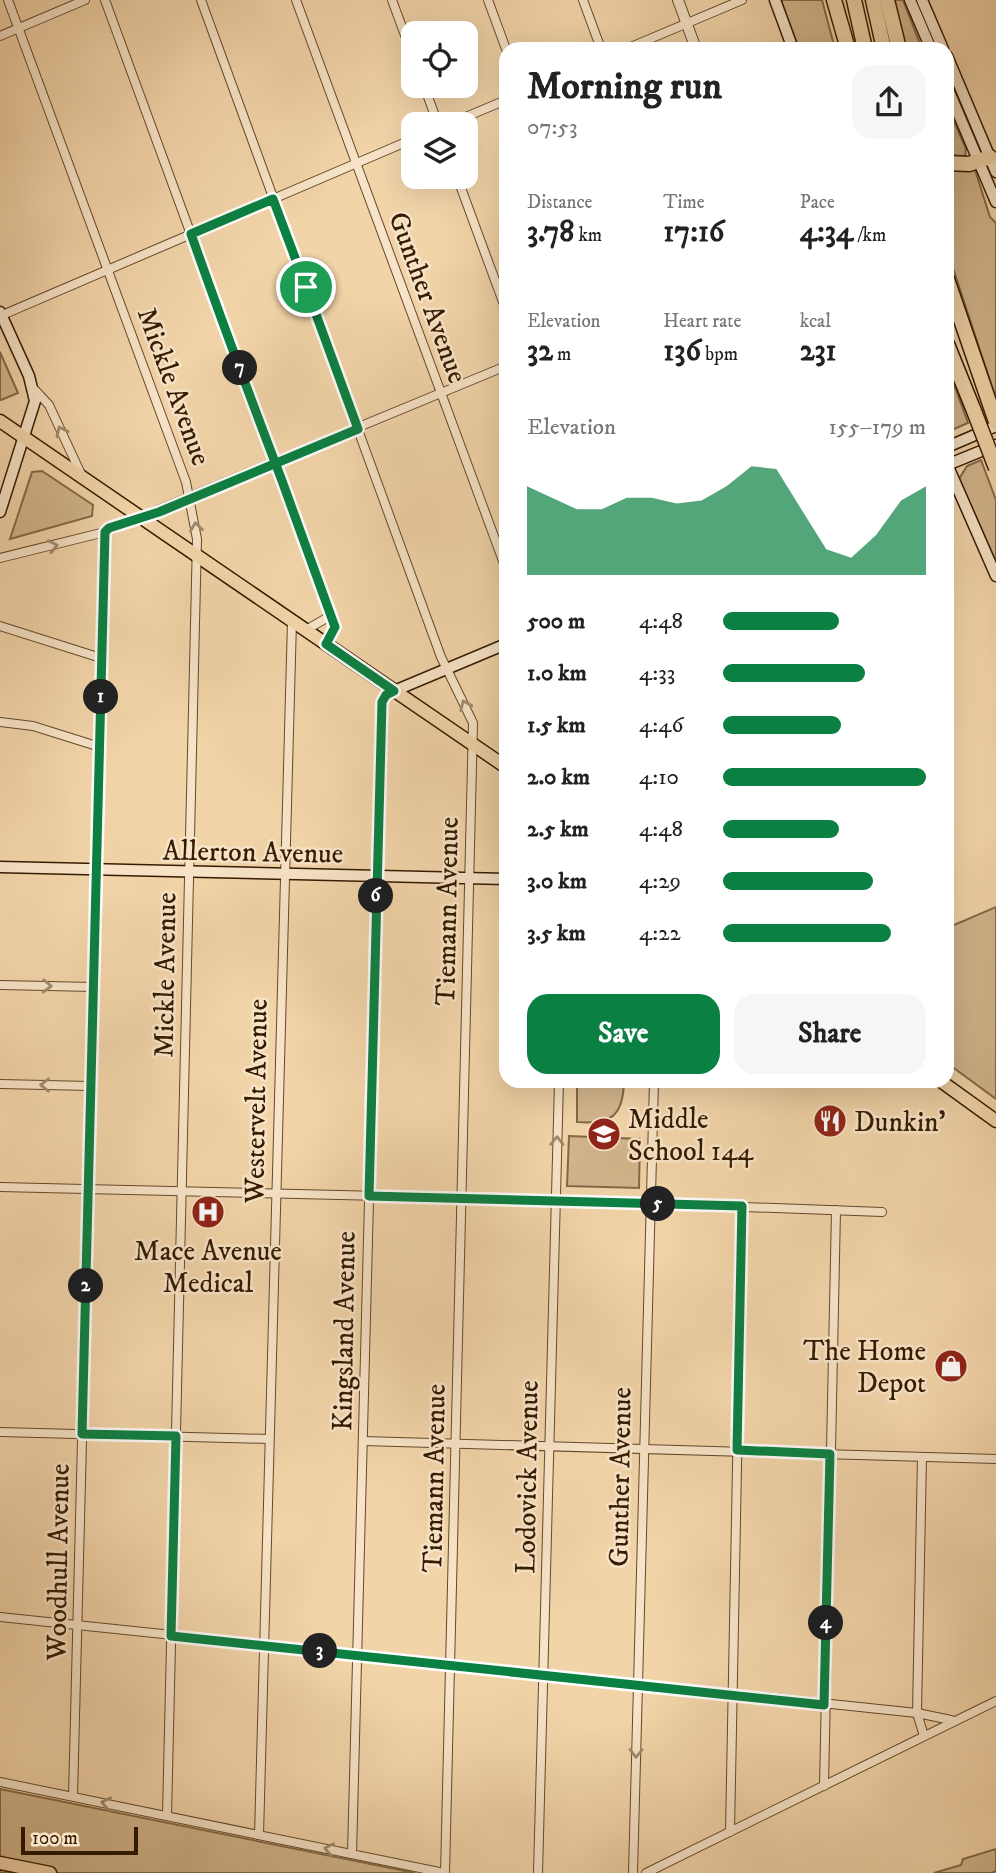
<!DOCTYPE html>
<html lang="en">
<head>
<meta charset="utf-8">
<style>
	:root { --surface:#fff; --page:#f6f6f6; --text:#222; --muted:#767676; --accent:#0b8043 }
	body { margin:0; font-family:"IM FELL DW Pica",serif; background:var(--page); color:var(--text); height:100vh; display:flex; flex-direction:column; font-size:26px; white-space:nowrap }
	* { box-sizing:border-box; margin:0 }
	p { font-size:23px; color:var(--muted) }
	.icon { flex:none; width:38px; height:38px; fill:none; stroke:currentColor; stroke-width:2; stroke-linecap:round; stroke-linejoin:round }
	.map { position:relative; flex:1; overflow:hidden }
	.details { position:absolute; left:499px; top:42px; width:455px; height:1046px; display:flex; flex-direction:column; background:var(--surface); border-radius:21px; box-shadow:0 7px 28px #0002 }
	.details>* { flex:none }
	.controls { position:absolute; left:401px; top:21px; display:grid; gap:14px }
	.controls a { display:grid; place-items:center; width:77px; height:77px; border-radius:14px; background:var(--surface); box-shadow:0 7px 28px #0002; font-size:35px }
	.scale { position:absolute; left:21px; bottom:18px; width:117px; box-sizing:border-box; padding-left:7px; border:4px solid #351b00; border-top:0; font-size:19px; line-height:24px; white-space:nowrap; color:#351b00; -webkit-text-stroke:5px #f7e3c7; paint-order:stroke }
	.pin { position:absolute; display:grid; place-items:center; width:60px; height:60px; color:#fff; margin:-30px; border:4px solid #fff; border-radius:50%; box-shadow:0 2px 7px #0007 }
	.km { position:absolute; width:35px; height:35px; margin:-18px; border-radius:50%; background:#222; color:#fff; font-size:19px; line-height:35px; text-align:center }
	.round { display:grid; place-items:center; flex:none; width:74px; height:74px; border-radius:21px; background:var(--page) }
	.overview { display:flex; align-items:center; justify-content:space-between; height:119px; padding:0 28px }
	h1 { font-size:38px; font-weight:700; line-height:52px }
	.metrics { display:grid; grid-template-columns:repeat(3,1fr); gap:10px; height:119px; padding:7px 28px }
	.metrics div { display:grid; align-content:center }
	.metrics b { font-size:30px; font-weight:700 }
	.metrics small { font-size:19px; font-weight:400 }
	.metrics p { font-size:19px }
	.chart { height:196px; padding:14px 28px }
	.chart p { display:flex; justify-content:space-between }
	.chart svg { width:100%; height:126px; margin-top:7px; fill:var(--accent); opacity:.7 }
	.button { display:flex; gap:14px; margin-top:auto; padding:14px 28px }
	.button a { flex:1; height:80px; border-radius:21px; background:var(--accent); color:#fff; font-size:28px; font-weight:700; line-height:80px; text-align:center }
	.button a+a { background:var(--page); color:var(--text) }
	ul { padding:0 28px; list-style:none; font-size:23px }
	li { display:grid; grid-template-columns:112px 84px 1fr; align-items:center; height:52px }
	li i { height:18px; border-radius:9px; background:var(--accent) }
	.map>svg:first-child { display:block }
	.green { fill:#d2b58c; stroke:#846846; stroke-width:2 }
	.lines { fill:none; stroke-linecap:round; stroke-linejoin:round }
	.minor-casing { stroke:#64492a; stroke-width:10 }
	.tertiary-casing { stroke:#64492a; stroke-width:12 }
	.secondary-casing { stroke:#351b00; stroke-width:13 }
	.primary-casing { stroke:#351b00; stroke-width:15 }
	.motorway-casing { stroke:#351b00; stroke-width:17 }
	.minor { stroke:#f7e3c7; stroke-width:8 }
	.tertiary { stroke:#f7e3c7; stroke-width:10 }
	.secondary { stroke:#f7e3c7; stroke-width:10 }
	.primary { stroke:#f2d4a9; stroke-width:12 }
	.motorway { stroke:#f2d4a9; stroke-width:14 }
	.motorway-bridge-casing { stroke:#351b00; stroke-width:17; stroke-linecap:butt }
	.motorway-bridge { stroke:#f2d4a9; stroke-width:14 }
	.oneway { stroke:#a0896d }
	.route-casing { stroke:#fff; stroke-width:14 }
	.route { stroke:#0b8043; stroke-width:9 }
	.labels { text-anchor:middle; stroke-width:5; stroke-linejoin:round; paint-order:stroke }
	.street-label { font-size:28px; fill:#351b00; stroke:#f7e3c7 }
	.poi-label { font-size:28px; fill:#351b00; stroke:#f7e3c7; text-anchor:start }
</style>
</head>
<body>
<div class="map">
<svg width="996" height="1873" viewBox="0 0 996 1873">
	<rect width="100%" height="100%" fill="#f2d4a9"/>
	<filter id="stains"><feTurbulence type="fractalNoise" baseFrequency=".00286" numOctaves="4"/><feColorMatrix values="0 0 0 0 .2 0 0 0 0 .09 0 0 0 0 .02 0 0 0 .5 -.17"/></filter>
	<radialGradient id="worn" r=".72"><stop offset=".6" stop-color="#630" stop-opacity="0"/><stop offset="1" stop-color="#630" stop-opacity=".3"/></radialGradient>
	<g class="green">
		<path d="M781 0H822L835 49H799Z"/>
		<path d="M893 0H903L922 49H905Z"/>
		<path d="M947 105 966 149 965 156 947 155Z"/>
		<path d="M947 167 975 170 990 217 996 223V399L947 250Z"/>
		<path d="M0 352 18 393 1 400 0 399Z"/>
		<path d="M947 365 968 423 947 432Z"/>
		<path d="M981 460 996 500V562L959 479 967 466Z"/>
		<path d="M42 471 93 505 92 516 10 539 32 472Z"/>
		<path d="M996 907V1099L947 1063V928Z"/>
		<path d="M577 1082H624C623 1116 611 1125 577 1122Z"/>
		<path d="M569 1136 640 1139 639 1188 567 1186Z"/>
		<path d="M0 1789 415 1873H0Z"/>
		<path d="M996 1849V1871L992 1873H934L961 1865 963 1859Z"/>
	</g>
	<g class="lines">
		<defs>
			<g id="minor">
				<path d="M8 0 186 482 197 539 167 1815"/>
				<path d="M105 0 335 627 326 644"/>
				<path d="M201 0 441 657 473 723 445 1873"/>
				<path d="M296 0 506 569"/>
				<path d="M392 0 413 57"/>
				<path d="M488 0 506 49"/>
				<path d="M583 0 601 49"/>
				<path d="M0 36 85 0"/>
				<path d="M626 49 742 0"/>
				<path d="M424 86 438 124"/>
				<path d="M449 124 506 100"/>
				<path d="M457 177 506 310"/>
				<path d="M0 316 413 139"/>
				<path d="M34 389 49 405 81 474"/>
				<path d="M0 558 105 532 506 366"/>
				<path d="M0 626 101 658"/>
				<path d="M306 630 330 616"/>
				<path d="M0 722 33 726 100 747"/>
				<path d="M0 985 94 987"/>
				<path d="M0 1084 90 1086"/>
				<path d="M0 1187 556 1200 882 1212"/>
				<path d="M0 1432 269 1439"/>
				<path d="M363 1441 996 1459"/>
				<path d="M922 1457 917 1713 924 1736"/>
				<path d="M0 1617 917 1713 951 1720"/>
				<path d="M0 1782 444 1873"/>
				<path d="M824 1786 836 1210"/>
				<path d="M73 1796 105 532"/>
				<path d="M730 1832 742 1206"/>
				<path d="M259 1835 292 621"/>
				<path d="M352 1854 382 702 386 695 394 691"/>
				<path d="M538 1873 559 1082"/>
				<path d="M633 1873 654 1082"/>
				<path d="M646 1873 996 1701"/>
			</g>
			<path id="tertiary" d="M678 0 696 49"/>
			<g id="secondary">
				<path d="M775 0 793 49"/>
				<path d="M910 0 931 49"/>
				<path d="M922 0 943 49"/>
				<path d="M947 56 996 172"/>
				<path d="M947 87 996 202"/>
				<path d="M0 312 29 376 35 401 0 512"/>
				<path d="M947 447 996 426"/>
				<path d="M947 464 996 576"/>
				<path d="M947 465 996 445"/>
				<path d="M394 691 506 644"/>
				<path d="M0 867 506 879"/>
			</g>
			<g id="primary">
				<path d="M0 421 506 767"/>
				<path d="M942 1082 996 1121"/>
				<path d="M0 1863 50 1873"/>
			</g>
			<g id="motorway">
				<path d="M834 0 848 49"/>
				<path d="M854 0 865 49"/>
				<path d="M873 0 884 49"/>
				<path d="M887 0 899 49"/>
				<path d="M947 163 969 164 990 157"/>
				<path d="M947 279 996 422"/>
				<path d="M947 344 974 411"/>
			</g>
		</defs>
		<use href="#minor" class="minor-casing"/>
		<use href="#tertiary" class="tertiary-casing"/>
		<use href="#secondary" class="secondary-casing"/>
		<use href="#primary" class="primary-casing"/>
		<use href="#motorway" class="motorway-casing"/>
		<use href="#minor" class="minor"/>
		<use href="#tertiary" class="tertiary"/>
		<use href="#secondary" class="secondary"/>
		<use href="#primary" class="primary"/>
		<use href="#motorway" class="motorway"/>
		<defs>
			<path id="motorway-bridge" d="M974 411 996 468"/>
		</defs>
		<use href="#motorway-bridge" class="motorway-bridge-casing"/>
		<use href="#motorway-bridge" class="motorway-bridge"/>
	</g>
	<defs><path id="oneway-chevron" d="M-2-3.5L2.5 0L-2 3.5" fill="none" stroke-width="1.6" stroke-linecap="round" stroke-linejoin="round" transform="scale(1.75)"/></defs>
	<g class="oneway">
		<use href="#oneway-chevron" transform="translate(61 431) rotate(-115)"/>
		<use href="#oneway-chevron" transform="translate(196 527) rotate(-97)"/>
		<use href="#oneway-chevron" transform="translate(53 546) rotate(-13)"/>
		<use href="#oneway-chevron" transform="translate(465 705) rotate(-113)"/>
		<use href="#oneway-chevron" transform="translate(47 986) rotate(2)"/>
		<use href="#oneway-chevron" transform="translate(45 1085) rotate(-179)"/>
		<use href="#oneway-chevron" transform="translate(557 1141) rotate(-89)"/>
		<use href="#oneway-chevron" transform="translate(636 1753) rotate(91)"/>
		<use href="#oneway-chevron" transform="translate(106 1803) rotate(-168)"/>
		<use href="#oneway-chevron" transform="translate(329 1849) rotate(-168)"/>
	</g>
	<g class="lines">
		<defs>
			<path id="route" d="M306 287 358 429 159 512 109 528 105 532 82 1434 176 1436 171 1636 824 1705 830 1454 737 1450 742 1206 369 1196 382 702 386 695 394 691 326 644 335 627 281 478C250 397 220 316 191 234L273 199 306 287"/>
		</defs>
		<use href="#route" class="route-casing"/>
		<use href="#route" class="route"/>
	</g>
	<defs>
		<symbol id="restaurant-disc" viewBox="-11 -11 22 22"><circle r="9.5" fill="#8f2418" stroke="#f7e3c7"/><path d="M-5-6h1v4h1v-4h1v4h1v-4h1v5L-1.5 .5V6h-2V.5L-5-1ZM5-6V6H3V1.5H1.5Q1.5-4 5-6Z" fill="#fff"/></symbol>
		<symbol id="school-disc" viewBox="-11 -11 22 22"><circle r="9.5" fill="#8f2418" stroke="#f7e3c7"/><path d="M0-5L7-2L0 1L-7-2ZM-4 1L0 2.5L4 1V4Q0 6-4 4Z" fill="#fff"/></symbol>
		<symbol id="hospital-disc" viewBox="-11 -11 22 22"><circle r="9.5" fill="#8f2418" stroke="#f7e3c7"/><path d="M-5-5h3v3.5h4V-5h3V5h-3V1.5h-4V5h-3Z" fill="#fff"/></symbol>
		<symbol id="shop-disc" viewBox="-11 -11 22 22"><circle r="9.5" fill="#8f2418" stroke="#f7e3c7"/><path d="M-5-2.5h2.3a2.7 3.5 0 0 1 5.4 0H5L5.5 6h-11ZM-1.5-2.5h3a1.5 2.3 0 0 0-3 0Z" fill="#fff"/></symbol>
	</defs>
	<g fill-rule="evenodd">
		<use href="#restaurant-disc" x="811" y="1102" width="38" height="38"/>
		<use href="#school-disc" x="585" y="1115" width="38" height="38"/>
		<use href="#hospital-disc" x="189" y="1193" width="38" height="38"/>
		<use href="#shop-disc" x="932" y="1347" width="38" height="38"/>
	</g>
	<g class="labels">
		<g class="street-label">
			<text transform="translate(429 297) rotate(70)" y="10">Gunther Avenue</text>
			<text transform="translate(175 386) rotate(70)" y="10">Mickle Avenue</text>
			<text transform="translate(253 851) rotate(1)" y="10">Allerton Avenue</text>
			<text transform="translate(446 911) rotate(-89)" y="10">Tiemann Avenue</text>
			<text transform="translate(164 975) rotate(-89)" y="10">Mickle Avenue</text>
			<text transform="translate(255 1101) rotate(-89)" y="10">Westervelt Avenue</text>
			<text transform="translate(343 1331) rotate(-89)" y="10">Kingsland Avenue</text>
			<text transform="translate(526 1477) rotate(-89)" y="10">Lodovick Avenue</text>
			<text transform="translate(619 1477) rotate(-89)" y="10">Gunther Avenue</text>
			<text transform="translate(433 1478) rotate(-89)" y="10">Tiemann Avenue</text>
			<text transform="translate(57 1562) rotate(-89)" y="10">Woodhull Avenue</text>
		</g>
		<g class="poi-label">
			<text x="628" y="1128">Middle<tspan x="628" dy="32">School 144</tspan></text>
			<text x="854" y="1131">Dunkin'</text>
			<text x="208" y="1260" text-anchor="middle">Mace Avenue<tspan x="208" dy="32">Medical</tspan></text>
			<text x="926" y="1360" text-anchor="end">The Home<tspan x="926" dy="32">Depot</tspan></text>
		</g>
	</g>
	<rect width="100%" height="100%" filter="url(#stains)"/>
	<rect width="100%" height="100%" fill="url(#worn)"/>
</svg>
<div class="controls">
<a><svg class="icon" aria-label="locate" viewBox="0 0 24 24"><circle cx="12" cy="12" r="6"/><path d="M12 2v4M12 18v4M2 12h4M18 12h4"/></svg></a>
<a><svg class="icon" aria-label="layers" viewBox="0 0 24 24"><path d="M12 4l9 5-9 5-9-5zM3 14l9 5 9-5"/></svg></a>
</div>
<div class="scale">100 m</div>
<div class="pin" style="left:306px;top:287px;background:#1e9e55"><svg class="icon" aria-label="arrive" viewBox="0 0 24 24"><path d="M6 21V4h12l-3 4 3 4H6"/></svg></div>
<b class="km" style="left:101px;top:697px">1</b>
<b class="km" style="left:86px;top:1286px">2</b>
<b class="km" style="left:320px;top:1651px">3</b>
<b class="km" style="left:826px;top:1623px">4</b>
<b class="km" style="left:658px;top:1204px">5</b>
<b class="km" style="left:376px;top:896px">6</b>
<b class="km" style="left:240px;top:368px">7</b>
<section class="details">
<div class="overview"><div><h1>Morning run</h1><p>07:53</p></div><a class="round"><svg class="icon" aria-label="share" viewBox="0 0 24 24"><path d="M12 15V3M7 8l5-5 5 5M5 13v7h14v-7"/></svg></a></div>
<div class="metrics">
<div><p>Distance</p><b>3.78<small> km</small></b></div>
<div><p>Time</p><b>17:16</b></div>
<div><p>Pace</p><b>4:34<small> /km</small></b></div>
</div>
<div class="metrics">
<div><p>Elevation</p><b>32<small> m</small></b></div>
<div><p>Heart rate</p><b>136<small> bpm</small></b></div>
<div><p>kcal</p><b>231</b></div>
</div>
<div class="chart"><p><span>Elevation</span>155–179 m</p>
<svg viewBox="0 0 160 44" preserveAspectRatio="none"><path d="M0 44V13L10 17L20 21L30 21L40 17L50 17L60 19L70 18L80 13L90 6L100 7L110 21L120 35L130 38L140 30L150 18L160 13V44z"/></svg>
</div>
<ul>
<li><b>500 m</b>4:48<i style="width:57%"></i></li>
<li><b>1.0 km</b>4:33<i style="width:70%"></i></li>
<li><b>1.5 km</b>4:46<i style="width:58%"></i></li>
<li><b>2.0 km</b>4:10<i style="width:100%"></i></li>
<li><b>2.5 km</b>4:48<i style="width:57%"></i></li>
<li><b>3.0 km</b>4:29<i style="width:74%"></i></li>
<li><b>3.5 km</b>4:22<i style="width:83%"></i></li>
</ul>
<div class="button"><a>Save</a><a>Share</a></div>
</section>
</div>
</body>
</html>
